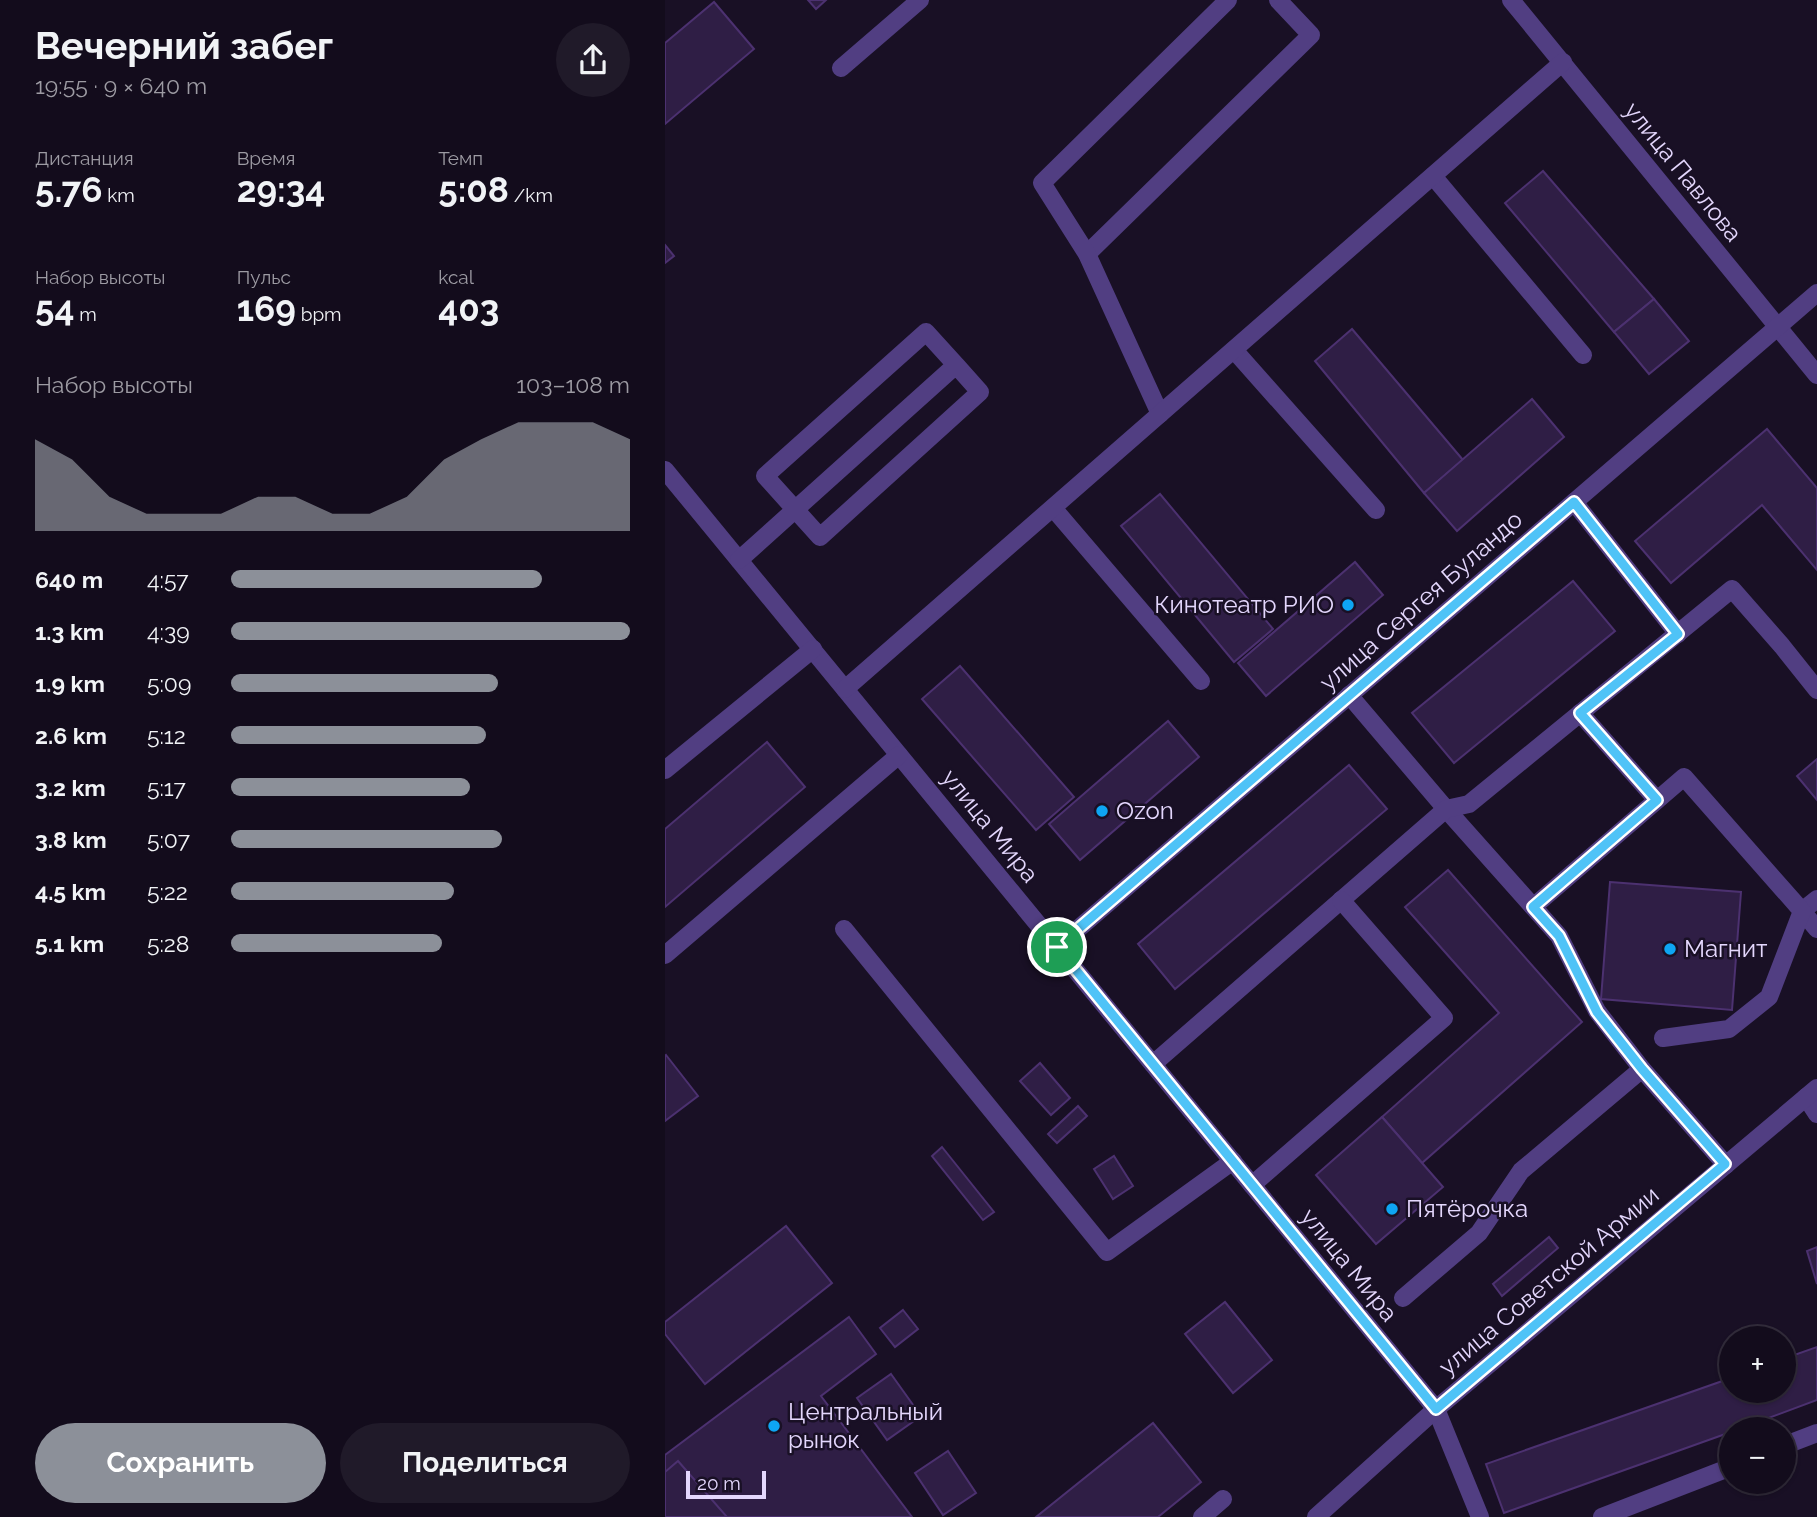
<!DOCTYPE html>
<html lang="ru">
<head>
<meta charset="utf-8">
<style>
	:root { --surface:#130c1c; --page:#201a29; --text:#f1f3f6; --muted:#9d9ba3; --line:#322c3b; --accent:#8c9099 }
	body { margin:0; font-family:Raleway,sans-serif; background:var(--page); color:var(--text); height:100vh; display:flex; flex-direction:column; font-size:26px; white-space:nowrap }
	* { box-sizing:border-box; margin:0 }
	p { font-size:23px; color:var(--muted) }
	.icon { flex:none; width:38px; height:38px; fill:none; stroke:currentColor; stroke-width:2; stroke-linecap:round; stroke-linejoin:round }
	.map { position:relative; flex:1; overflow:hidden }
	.panel { display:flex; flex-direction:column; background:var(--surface); width:665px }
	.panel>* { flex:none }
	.controls { position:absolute; left:1054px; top:1326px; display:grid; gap:14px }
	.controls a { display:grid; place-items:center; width:77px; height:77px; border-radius:50%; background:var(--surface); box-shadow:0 2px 5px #0004,0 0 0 2px var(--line); font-size:35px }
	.scale { position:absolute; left:21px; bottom:18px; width:80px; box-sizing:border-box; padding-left:7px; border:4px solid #e4d7fd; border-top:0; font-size:19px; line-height:24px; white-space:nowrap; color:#e4d7fd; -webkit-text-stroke:5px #191025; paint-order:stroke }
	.pin { position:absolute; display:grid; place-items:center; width:60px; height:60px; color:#fff; margin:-30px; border:4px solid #fff; border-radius:50%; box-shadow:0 2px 7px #0007 }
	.round { display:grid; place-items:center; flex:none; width:74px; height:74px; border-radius:37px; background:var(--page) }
	.summary { display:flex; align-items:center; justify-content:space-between; height:119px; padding:0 35px }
	h1 { font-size:38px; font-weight:700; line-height:52px }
	.stats { display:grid; grid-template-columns:repeat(3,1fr); gap:10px; height:119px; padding:7px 35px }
	.stats div { display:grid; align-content:center }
	.stats b { font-size:35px; font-weight:700 }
	.stats small { font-size:19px; font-weight:400 }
	.stats p { font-size:19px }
	.chart { height:196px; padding:14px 35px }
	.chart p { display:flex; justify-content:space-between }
	.chart svg { width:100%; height:126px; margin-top:7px; fill:var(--accent); opacity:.7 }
	.cta { display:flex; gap:14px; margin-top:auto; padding:14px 35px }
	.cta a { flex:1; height:80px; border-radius:42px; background:var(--accent); color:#fff; font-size:28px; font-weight:700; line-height:80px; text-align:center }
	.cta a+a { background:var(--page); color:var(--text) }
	ul { padding:0 35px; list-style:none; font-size:23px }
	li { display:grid; grid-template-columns:112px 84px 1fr; align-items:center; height:52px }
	li i { height:18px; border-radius:9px; background:var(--accent) }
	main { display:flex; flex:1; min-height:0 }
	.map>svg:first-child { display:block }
	.building { fill:#2f1e45; stroke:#4c3170; stroke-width:2 }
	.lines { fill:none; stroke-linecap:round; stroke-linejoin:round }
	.minor { stroke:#513e82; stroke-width:18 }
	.route-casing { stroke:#fff; stroke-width:14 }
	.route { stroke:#4fc3f7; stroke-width:9 }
	.poi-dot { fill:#0ea5f2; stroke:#191025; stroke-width:2.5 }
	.labels { text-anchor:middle; stroke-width:5; stroke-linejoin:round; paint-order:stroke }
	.street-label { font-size:24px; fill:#e4d7fd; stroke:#191025 }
	.poi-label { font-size:24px; fill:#e4d7fd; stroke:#191025; text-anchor:start }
</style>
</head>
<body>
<main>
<section class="panel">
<div class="summary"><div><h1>Вечерний забег</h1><p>19:55 · 9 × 640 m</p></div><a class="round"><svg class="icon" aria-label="share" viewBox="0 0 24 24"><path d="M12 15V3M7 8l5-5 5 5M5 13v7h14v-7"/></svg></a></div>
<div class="stats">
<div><p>Дистанция</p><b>5.76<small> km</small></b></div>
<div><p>Время</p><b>29:34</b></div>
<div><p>Темп</p><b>5:08<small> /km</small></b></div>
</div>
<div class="stats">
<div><p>Набор высоты</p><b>54<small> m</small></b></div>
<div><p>Пульс</p><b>169<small> bpm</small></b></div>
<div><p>kcal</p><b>403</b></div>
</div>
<div class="chart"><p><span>Набор высоты</span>103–108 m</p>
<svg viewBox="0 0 160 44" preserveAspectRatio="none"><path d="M0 44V12L10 19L20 32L30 38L40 38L50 38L60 32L70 32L80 38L90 38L100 32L110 19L120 12L130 6L140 6L150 6L160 12V44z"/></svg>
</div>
<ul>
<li><b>640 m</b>4:57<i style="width:78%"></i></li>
<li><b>1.3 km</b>4:39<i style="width:100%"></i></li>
<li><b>1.9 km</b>5:09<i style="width:67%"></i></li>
<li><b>2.6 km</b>5:12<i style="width:64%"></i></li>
<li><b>3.2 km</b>5:17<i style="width:60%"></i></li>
<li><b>3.8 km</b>5:07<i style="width:68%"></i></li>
<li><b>4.5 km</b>5:22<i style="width:56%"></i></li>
<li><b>5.1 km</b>5:28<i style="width:53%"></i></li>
</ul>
<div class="cta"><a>Сохранить</a><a>Поделиться</a></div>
</section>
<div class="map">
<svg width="1152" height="1517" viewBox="0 0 1152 1517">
	<rect width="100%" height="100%" fill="#191025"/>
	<g class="building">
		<path d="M143 0H161L151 9Z"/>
		<path d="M49 2 89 49 0 124V43Z"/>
		<path d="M878 171 989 299 949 332 840 203Z"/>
		<path d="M0 245 9 256 0 263Z"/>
		<path d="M989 299 1024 341 984 374 949 332Z"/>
		<path d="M687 329 798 460 759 493 650 361Z"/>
		<path d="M867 399 899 437 792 531 759 493Z"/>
		<path d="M1102 429 1152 488V570L1097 505 1006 583 970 541Z"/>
		<path d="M495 494 608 629 569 662 456 526Z"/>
		<path d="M690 562 718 595 601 696 573 663Z"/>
		<path d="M908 581 950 631 789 763 747 713Z"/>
		<path d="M295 666 409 797 371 830 257 699Z"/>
		<path d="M503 721 534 757 415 860 384 824Z"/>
		<path d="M102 742 140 787 0 907V829Z"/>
		<path d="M1152 759V800L1132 776Z"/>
		<path d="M684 765 722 809 510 989 473 944Z"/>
		<path d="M783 870 917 1022 757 1163 717 1117 834 1013 740 907Z"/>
		<path d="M945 882 1076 892 1067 1010 936 999Z"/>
		<path d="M1 1055 33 1096 0 1121V1056Z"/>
		<path d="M375 1063 405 1098 386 1115 355 1081Z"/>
		<path d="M413 1106 422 1116 392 1143 383 1134Z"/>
		<path d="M717 1117 778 1187 711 1244 651 1175Z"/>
		<path d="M277 1147 329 1212 318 1220 267 1156Z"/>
		<path d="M449 1156 468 1186 448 1199 429 1169Z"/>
		<path d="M121 1226 167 1283 40 1384 0 1334V1322Z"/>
		<path d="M884 1237 893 1248 837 1296 828 1284Z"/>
		<path d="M1152 1247V1284L1142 1251Z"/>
		<path d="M560 1302 607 1360 568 1393 520 1334Z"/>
		<path d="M238 1310 253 1329 230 1347 215 1328Z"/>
		<path d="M184 1317 211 1354 156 1396 247 1517H0V1455Z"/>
		<path d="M1152 1347V1400L1071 1430H1066V1432L839 1513 821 1464 1066 1378V1391H1118V1359Z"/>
		<path d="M226 1374 256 1416 222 1440 192 1398Z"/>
		<path d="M488 1423 536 1482 493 1517H371Z"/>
		<path d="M283 1451 311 1493 278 1515 250 1473Z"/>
		<path d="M13 1461 62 1517H0V1472Z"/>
	</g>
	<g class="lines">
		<g class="minor">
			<path d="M846 0 1152 375"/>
			<path d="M176 68 255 0"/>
			<path d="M768 176 918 355"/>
			<path d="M422 254 646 35 613 0"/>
			<path d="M569 350 711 510"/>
			<path d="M495 414 422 254 377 183 563 0"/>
			<path d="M0 470 771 1409 815 1517"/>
			<path d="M909 502 1013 634"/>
			<path d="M388 508 536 681"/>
			<path d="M74 560 291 365 261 332 100 476 155 537 315 392 291 365"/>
			<path d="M180 689 898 62"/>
			<path d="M684 695 781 809 894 936 932 1011 977 1069 1061 1165"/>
			<path d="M915 713 992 800"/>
			<path d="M0 770 148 649"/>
			<path d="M1152 899 1137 911 1152 929"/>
			<path d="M868 907 1019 777 1137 911 1104 997 1064 1029 998 1038"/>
			<path d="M179 929 442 1252 568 1161"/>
			<path d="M392 947 1152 293"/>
			<path d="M0 955 234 755"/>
			<path d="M488 1064 781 809 804 804 1067 589 1117 646 1152 690"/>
			<path d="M1141 1097 1152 1114"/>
			<path d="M587 1185 779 1018 676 900"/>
			<path d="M738 1298 814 1233 856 1171 977 1069"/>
			<path d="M1118 1446 1152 1433"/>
			<path d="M537 1517 558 1499"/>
			<path d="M651 1517 771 1409 1152 1088"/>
			<path d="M937 1517 1066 1467"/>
		</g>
	</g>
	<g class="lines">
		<defs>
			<path id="route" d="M909 502 1013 634 915 713 992 800 868 907 894 936 932 1012 977 1069 1060 1164 771 1409 392 947Z"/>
		</defs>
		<use href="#route" class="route-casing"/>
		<use href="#route" class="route"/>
	</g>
	<g class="poi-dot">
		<circle cx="683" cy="605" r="7"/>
		<circle cx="437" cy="811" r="7"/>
		<circle cx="1005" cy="949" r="7"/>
		<circle cx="727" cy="1209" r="7"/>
		<circle cx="109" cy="1426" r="7"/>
	</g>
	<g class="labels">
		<g class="street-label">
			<text transform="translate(1018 172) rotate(51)" y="8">улица Павлова</text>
			<text transform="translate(756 601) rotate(-41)" y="8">улица Сергея Буландо</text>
			<text transform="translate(325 826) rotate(51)" y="8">улица Мира</text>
			<text transform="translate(684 1265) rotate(51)" y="8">улица Мира</text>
			<text transform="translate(884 1281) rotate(-40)" y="8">улица Советской Армии</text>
		</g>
		<g class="poi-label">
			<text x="669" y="613" text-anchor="end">Кинотеатр РИО</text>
			<text x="451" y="819">Ozon</text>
			<text x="1019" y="957">Магнит</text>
			<text x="741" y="1217">Пятёрочка</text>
			<text x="123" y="1420">Центральный<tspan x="123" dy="28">рынок</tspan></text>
		</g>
	</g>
</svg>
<div class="controls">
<a>+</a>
<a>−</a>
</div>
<div class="scale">20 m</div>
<div class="pin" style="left:392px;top:947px;background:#1e9e55"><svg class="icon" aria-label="arrive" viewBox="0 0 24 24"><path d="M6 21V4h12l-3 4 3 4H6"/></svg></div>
</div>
</main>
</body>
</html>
